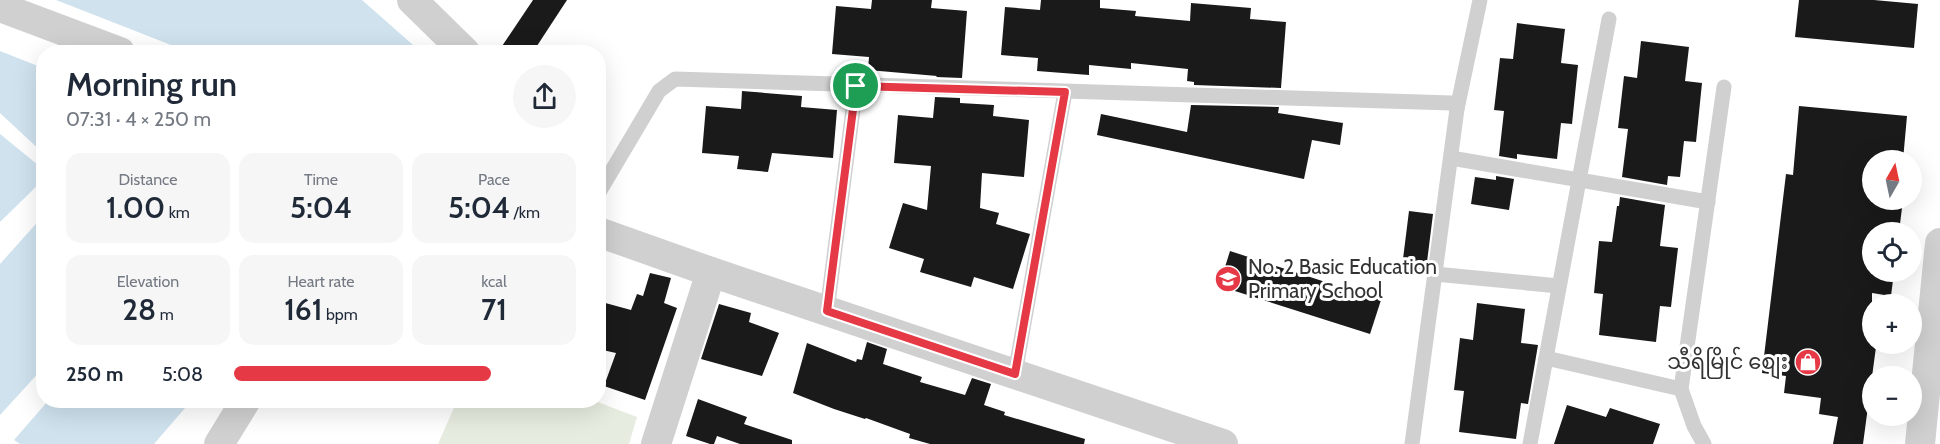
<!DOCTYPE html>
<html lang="en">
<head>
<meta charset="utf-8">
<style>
	:root { --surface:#fff; --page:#f6f6f7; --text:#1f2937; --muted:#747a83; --accent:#e63946 }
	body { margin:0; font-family:Cabin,"Noto Sans Myanmar",sans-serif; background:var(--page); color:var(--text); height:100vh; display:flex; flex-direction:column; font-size:22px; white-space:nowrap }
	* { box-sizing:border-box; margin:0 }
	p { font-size:20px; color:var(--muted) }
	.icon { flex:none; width:33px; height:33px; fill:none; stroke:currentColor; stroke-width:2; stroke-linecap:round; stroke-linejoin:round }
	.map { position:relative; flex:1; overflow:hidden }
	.panel { position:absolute; left:36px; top:45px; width:570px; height:363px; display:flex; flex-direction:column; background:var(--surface); border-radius:24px; box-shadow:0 6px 24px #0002 }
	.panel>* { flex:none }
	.needle { width:39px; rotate:9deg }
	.buttons { position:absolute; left:1862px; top:150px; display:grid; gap:12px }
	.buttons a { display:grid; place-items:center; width:60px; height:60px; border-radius:50%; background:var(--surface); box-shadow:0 6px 24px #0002; font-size:30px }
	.pin { position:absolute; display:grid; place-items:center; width:51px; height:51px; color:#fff; margin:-26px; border:3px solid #fff; border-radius:50%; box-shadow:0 2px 6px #0007 }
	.round { display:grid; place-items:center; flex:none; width:63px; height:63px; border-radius:32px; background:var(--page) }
	.summary { display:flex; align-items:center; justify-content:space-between; height:102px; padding:0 30px }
	h1 { font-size:33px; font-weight:600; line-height:45px }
	.stats { display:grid; grid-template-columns:repeat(3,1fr); gap:9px; height:102px; padding:6px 30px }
	.stats div { display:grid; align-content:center; border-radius:15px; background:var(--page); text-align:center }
	.stats b { font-size:30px; font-weight:600 }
	.stats small { font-size:16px; font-weight:400 }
	.stats p { font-size:16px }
	ul { padding:0 30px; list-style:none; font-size:20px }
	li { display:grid; grid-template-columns:96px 72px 1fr; align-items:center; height:45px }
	li i { height:15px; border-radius:8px; background:var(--accent) }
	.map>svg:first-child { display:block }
	.green { fill:#e6ecdf }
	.water { fill:#cfe2ee }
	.building { fill:#1a1a1a }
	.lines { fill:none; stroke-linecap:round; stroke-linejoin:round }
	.lane { stroke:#d0d0d0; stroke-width:15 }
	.street { stroke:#d0d0d0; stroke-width:30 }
	.route-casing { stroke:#fff; stroke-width:12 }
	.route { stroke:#e63946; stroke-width:8 }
	.labels { text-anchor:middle; stroke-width:6; stroke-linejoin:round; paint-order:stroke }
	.poi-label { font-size:21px; fill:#333; stroke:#fff; text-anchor:start }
</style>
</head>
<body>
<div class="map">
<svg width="1940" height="444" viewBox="0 0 1940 444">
	<rect width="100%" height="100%" fill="#fff"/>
	<path class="green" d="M457 401H595L637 417 629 444H438Z"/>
	<g class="water">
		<path d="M56 0H362L421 52H189Z"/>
		<path d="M0 51 43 68V153L0 113Z"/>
		<path d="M0 134 43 169 44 179 0 222Z"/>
		<path d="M43 216V368L0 415V264Z"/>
		<path d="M48 401V400L191 401 154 444H20L14 440Z"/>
	</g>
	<g class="building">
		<path d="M533 0H567L533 52H498Z"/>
		<path d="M872 0H932L931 8 967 11 962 78 936 77 937 76 868 70 869 57 832 54 836 6 871 9Z"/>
		<path d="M1041 0H1100V8L1136 11 1135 16 1190 21 1191 3 1251 8 1250 19 1286 22 1281 88 1194 85V82L1187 81 1188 69 1131 63V69L1089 65V75L1037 71 1038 58 1001 55 1005 7 1040 10Z"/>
		<path d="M1799 0H1874L1918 4 1914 48 1795 37Z"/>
		<path d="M1517 23 1565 29 1561 63 1578 65 1572 124 1561 123 1557 159 1517 154V159L1499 156 1504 111 1494 110 1500 58 1513 59Z"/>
		<path d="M1641 41 1689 47 1685 81 1702 83 1696 142 1684 141 1680 177 1668 176 1667 185 1622 177 1628 129 1618 128 1624 76 1637 78Z"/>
		<path d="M742 91 802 96 801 107 837 110 833 158 772 153 768 172 737 169 739 156 702 153 706 106 741 109Z"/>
		<path d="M935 97 960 98V103L994 105 993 116 1029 120 1024 177 982 173 980 208 999 213 996 224 1030 234 1013 289 974 277 971 287 920 272 924 259 889 248 903 203 927 210 931 166 894 163 898 115 933 118Z"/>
		<path d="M1191 105 1279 107 1278 113 1343 123 1340 145 1312 140 1304 179 1097 135 1101 114 1187 132Z"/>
		<path d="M1799 106 1907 116 1903 160H1872V200H1903L1899 232H1872V272H1894L1891 296 1872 293V344H1874V347H1876L1863 444H1833L1838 417 1819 414 1821 398 1784 393 1786 376 1762 373 1786 174 1793 175Z"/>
		<path d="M1496 176 1514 179 1509 210 1471 204 1475 177 1496 180Z"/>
		<path d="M1620 197 1665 205 1660 246 1678 248 1671 307 1660 306 1656 342 1599 335 1603 294 1594 293 1599 241 1612 242 1617 206H1619Z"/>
		<path d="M1409 211 1433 214 1426 270 1402 267Z"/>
		<path d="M1230 251 1381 300 1370 334 1219 286Z"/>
		<path d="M650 273 671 278 664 303 677 308 645 400 604 386 616 353 598 349V301L631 310 637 294 643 296Z"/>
		<path d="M1477 303 1525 309 1521 343 1538 345 1528 404 1521 403 1516 439 1459 432 1464 391 1454 390 1460 338 1473 340Z"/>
		<path d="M719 304 751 313 749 322 779 333 762 376 701 359Z"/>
		<path d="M867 342 887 349 883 364 922 377 920 382 965 395 972 378 991 384 984 405 1005 412 1004 415 1085 439 1084 444H930L909 438 910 434 866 418 865 419 834 409 793 393 807 343 856 362 857 359 862 360Z"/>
		<path d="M698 399 747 417 744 424 792 440V444H740L717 436 714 444H710L686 436Z"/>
		<path d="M1567 405 1606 417 1610 408 1660 424 1653 444H1554Z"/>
	</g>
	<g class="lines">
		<g class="lane">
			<path d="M1457 109 1480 0"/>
			<path d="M1451 158 1708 202"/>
			<path d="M598 194 659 91 675 79 1452 103 1457 109 1412 444"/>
			<path d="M1435 274 1559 286"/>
			<path d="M827 311 856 86"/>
			<path d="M1546 358 1681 389"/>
			<path d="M1015 374 1065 92"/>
			<path d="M1530 444 1609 19"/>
			<path d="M1704 444 1694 426 1681 389 1724 87"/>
		</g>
		<g class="street">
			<path d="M412 0 465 52"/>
			<path d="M0 7 120 52"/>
			<path d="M598 232 711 272 1223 444"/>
			<path d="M219 444 246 400"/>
			<path d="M656 444 711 272"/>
			<path d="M1920 444 1940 243"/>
		</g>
	</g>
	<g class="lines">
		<defs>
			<path id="route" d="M856 86 1065 92 1015 374 827 311Z"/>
		</defs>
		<use href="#route" class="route-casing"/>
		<use href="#route" class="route"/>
	</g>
	<defs>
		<symbol id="school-disc" viewBox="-11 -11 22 22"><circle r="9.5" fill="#e63946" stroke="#fff"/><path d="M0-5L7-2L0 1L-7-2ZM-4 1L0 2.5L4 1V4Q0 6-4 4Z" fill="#fff"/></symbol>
		<symbol id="shop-disc" viewBox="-11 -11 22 22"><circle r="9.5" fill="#e63946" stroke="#fff"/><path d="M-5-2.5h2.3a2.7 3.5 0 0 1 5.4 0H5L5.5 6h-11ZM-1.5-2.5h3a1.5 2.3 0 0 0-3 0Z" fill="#fff"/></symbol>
	</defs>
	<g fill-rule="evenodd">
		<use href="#school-disc" x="1213" y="264" width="30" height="30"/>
		<use href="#shop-disc" x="1793" y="347" width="30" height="30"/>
	</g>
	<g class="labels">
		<g class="poi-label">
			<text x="1248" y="274">No. 2 Basic Education<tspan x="1248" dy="24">Primary School</tspan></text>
			<text x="1788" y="369" text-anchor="end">သီရိမြိုင် စျေး</text>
		</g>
	</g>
</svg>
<div class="buttons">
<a><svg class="needle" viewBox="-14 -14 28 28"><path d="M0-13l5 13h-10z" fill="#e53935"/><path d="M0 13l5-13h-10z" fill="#747a83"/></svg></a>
<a><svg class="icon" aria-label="locate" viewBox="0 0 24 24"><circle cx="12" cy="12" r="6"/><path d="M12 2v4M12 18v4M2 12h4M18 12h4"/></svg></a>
<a>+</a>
<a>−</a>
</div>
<div class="pin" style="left:856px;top:86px;background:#1e9e55"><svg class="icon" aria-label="arrive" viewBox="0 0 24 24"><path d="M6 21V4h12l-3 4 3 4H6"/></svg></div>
<section class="panel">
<div class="summary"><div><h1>Morning run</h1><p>07:31 · 4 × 250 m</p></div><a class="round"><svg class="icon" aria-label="share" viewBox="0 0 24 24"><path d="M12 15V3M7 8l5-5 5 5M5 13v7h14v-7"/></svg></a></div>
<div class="stats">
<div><p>Distance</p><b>1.00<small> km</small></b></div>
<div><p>Time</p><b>5:04</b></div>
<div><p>Pace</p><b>5:04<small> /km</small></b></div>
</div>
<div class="stats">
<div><p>Elevation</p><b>28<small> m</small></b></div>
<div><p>Heart rate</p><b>161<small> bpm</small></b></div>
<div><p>kcal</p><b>71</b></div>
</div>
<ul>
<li><b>250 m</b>5:08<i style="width:75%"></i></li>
</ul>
</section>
</div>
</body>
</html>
